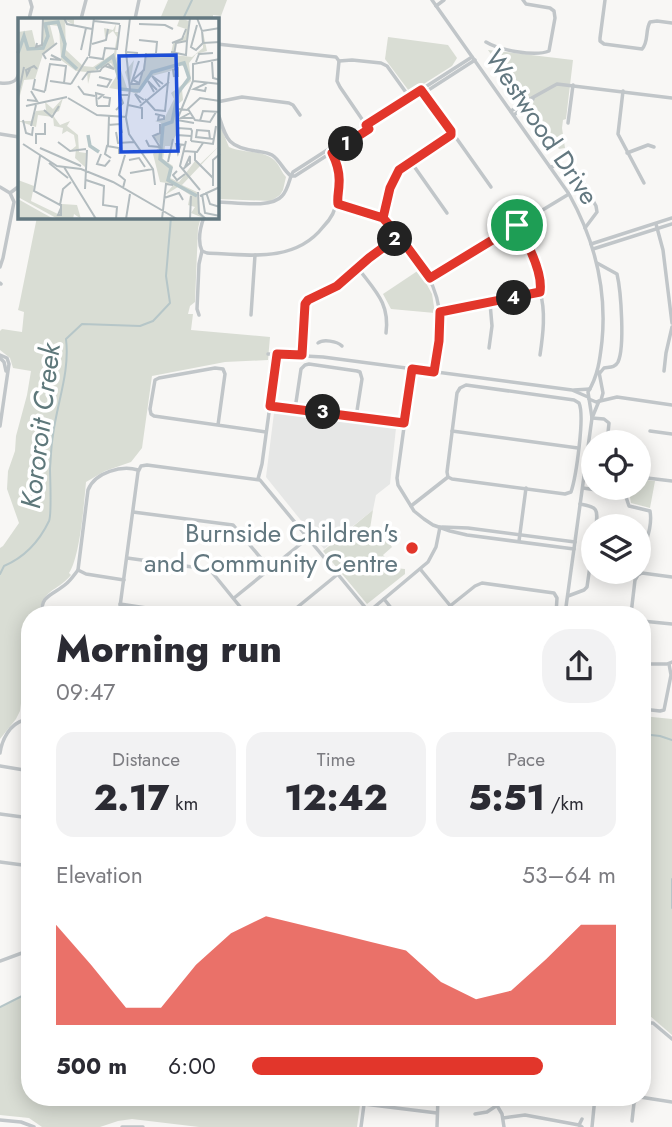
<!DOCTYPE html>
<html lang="en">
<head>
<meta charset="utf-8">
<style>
	:root { --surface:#fff; --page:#f2f2f3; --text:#2b2b33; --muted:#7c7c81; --accent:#e2362b }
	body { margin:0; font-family:Jost,sans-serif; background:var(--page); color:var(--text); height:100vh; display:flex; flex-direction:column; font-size:26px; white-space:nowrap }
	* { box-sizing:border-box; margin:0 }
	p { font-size:23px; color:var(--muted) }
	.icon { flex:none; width:38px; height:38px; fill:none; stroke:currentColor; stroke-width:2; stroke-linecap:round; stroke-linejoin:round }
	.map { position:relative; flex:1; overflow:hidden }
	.panel { position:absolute; left:21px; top:606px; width:630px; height:500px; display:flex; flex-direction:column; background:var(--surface); border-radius:28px; box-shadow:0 4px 18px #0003 }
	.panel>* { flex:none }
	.tools { position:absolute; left:581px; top:430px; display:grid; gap:14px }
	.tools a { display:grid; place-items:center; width:70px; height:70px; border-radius:50%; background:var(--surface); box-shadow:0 4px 18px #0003; font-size:35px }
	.pin { position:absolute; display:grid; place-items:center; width:60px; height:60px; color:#fff; margin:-30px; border:4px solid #fff; border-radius:50%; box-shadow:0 2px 7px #0007 }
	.km { position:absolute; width:35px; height:35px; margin:-18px; border-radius:50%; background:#222; color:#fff; font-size:19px; line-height:35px; text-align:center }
	.round { display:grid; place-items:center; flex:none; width:74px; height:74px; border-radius:28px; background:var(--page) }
	.overview { display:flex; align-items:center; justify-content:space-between; height:119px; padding:0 35px }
	h1 { font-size:38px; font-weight:800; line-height:52px }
	.figures { display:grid; grid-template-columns:repeat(3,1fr); gap:10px; height:119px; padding:7px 35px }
	.figures div { display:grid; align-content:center; border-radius:18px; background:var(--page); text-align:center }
	.figures b { font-size:35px; font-weight:800 }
	.figures small { font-size:19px; font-weight:400 }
	.figures p { font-size:19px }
	.chart { height:196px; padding:14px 35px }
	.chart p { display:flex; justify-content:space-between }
	.chart svg { width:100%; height:126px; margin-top:7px; fill:var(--accent); opacity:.7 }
	ul { padding:0 35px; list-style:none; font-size:23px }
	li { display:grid; grid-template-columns:112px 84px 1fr; align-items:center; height:52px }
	li i { height:18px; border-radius:9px; background:var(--accent) }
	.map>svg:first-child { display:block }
	.built { fill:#e6e7e6 }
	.green { fill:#d9ddd4 }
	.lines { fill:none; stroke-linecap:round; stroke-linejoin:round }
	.stream { stroke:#b6c6c8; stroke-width:2 }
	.minor { stroke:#c1c6c9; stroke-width:3.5 }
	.tertiary { stroke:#c1c6c9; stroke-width:3.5 }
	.route-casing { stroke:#fff; stroke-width:14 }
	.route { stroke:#e2362b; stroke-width:9 }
	.poi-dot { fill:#e2362b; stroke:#fff; stroke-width:2.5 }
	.labels { text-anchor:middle; stroke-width:7; stroke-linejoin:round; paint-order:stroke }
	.street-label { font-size:26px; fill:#637880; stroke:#fff }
	.poi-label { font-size:26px; fill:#637880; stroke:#fff; text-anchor:end }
	.water-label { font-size:28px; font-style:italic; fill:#5e787b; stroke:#fff }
	.inset-river { fill:none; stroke:#b6c6c8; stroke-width:3.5 }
	.inset-road { fill:none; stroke:#b3bcbf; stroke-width:2 }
	.view { fill:#1d4ed8; fill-opacity:0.15; stroke:#1d4ed8; stroke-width:3.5 }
	.inset-edge { fill:none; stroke:#637880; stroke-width:3.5 }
</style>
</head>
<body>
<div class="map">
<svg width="672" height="1127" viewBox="0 0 672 1127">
	<rect width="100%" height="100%" fill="#f8f7f5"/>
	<path class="built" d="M276 411 396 428 390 484 376 495 373 510 324 549 266 477 274 413Z"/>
	<g class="green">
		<path d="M168 0H227L221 16 213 15V19H160Z"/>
		<path d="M388 37 448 45 457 58 452 66 411 92 409 91 385 59Z"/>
		<path d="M488 50 573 60 566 119 563 120 562 128 565 148 559 149Z"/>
		<path d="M217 118 229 147C244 154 266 149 277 163 280 167 282 173 286 177L283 190 280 195 271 201 217 199Z"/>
		<path d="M37 217H201L198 228 195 302 190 306 188 314H193L191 330 270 337 268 360 225 362 152 376 142 448 131 462 105 471 86 482C84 504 80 557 69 573L71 575C57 592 42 589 39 614H30V672H25L20 711 16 719 0 739V548L3 546 19 523 7 489 8 471 15 451 16 436 27 395 31 371 13 368 10 358 0 350V331L2 329 22 332 24 312 18 310 19 306Z"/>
		<path d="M419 270 432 294 435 313 391 309 383 294Z"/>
		<path d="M639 479 655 481 650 508 631 503 629 492 630 488H639Z"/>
		<path d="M373 510 369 535 375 536 373 539 377 541 384 536 392 547 383 555 394 568 405 569V574L367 604 323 551Z"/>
		<path d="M642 716 672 719V1035L642 1009Z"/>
		<path d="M30 992V1097H361L357 1127H199L132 1119 118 1121 100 1127H42L29 1118 0 1115V1007Z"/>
	</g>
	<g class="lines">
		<g class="stream">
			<path d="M183 19 192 0"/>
			<path d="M0 574 4 566C25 557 39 542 49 521 52 514 50 479 50 468 51 457 51 446 53 435 57 403 70 372 66 339L82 324 140 326 153 321 170 303 166 276 171 217"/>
			<path d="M642 734 660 736 672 740"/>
			<path d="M672 879V908"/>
			<path d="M0 1007 30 992"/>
		</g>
		<g class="minor">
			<path d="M605 0 600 38V41L604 44 642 49C649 42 645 30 650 22L657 21 672 23"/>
			<path d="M29 19 32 7 30 0"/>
			<path d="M81 19 86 0"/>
			<path d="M135 19 139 0"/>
			<path d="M486 42C499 50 535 57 549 51L555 18 554 11 550 8 526 4 523 0"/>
			<path d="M217 44 336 57 339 61 337 81 340 87 366 125"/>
			<path d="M339 61 352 60 381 63 387 66 410 98"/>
			<path d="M0 83C9 84 17 83 19 73"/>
			<path d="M623 91 618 134 644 183"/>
			<path d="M217 102 242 97 289 103 293 105 300 115"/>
			<path d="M217 110C226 137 225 147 256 151 261 152 267 152 272 155 280 160 283 170 291 176 289 182 287 191 282 196 271 209 234 202 217 202"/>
			<path d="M511 111 530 99 557 84 672 98"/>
			<path d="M514 115 533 99"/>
			<path d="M568 123 573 85"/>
			<path d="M0 134 19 137"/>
			<path d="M451 135 457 139 491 187"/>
			<path d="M627 153 648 145 654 147"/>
			<path d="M411 162 447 213"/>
			<path d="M550 167C561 165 569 164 577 172L596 206 597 212 585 228"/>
			<path d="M291 176H295L475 60"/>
			<path d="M291 176 293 172 472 57"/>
			<path d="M0 187 10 193 14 202 3 258 0 267"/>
			<path d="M10 193 18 187"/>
			<path d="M338 204 383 218 390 224C414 254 441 283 440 323 440 339 436 356 434 372"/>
			<path d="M383 218C387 202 389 184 399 170L451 135V131L424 95"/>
			<path d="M656 224 663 250 672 323"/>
			<path d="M591 244 672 218"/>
			<path d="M593 249 672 224"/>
			<path d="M202 251 207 253C248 255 295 263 323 227 331 219 336 210 337 199 339 179 341 171 332 152"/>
			<path d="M597 263 617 274C621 291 625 347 618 362 615 368 609 367 604 368L599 374"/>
			<path d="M358 268C375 291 390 303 386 333"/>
			<path d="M430 278 569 194"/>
			<path d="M0 283 1 284"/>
			<path d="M540 292C546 311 543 335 540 355"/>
			<path d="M440 312 540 292C543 272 527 242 517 225"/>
			<path d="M199 315 197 309 199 264 202 251C197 240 200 228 204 217"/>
			<path d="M251 315 255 255"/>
			<path d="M318 343C323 339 337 341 342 346"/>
			<path d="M489 348 492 326 490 303"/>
			<path d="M0 355 7 358 9 364 0 426"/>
			<path d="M302 355 304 312 305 304 308 300 337 286 369 258 399 236"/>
			<path d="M0 358 4 362 6 371"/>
			<path d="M664 371 666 353 672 327"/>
			<path d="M466 385 574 400 579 403C585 416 576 477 571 492L565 494 452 479 448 477 447 472 457 393 460 388Z"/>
			<path d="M269 406 404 423"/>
			<path d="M295 409 301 369 305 365 309 364 357 371 360 372 362 379 356 417"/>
			<path d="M592 418 604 419 609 423 607 443"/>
			<path d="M218 425 225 374 223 369 215 368 159 378 155 380 150 409 151 414 154 416 266 432"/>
			<path d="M452 431 578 448"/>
			<path d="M650 431 672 434"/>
			<path d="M584 474 593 470"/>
			<path d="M639 477 672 481"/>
			<path d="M583 488 623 494 626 497 629 506 650 511C654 533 638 553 639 574"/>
			<path d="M625 496 629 488"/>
			<path d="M580 504C598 507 598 509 596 527"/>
			<path d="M411 506 448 477"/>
			<path d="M133 512 233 525 270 569"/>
			<path d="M519 541 526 488"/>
			<path d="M127 558 207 569 211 571 246 614"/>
			<path d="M421 570 457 614"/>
			<path d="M124 580 86 574 78 570 88 490C95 472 122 465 138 470"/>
			<path d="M568 596 584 590 587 587 593 545"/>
			<path d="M234 598 308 538"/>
			<path d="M384 599 396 614"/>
			<path d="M120 604 186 614"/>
			<path d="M450 606 475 586 482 583 554 593 557 598 556 614"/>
			<path d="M43 614C38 596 55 594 66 584 71 580 74 575 78 570"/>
			<path d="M289 614 338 574"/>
			<path d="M631 614 635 580 638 575 642 573 672 577"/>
			<path d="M642 621 672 624"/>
			<path d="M642 664H667L672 662"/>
			<path d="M30 678 27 682 23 717 24 720 30 723"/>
			<path d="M642 709 660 711 664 710 671 675 669 664"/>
			<path d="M0 753C2 739 10 724 24 720"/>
			<path d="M0 766 30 771"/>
			<path d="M0 814 30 818"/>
			<path d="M0 862 30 866"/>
			<path d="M30 914 28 924 30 928"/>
			<path d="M0 961 30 950"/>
			<path d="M642 1052 646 1027 649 1023H653L672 1039"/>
			<path d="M492 1097 502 1114 504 1127"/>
			<path d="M640 1097 672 1102"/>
			<path d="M364 1104 437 1113"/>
			<path d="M475 1114 487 1112 496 1106"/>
			<path d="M503 1118 525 1115 579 1125"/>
			<path d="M0 1120 21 1122 34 1127"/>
			<path d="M632 1121 634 1103 638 1097"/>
			<path d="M361 1127 365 1097"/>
			<path d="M437 1127 438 1097"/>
			<path d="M582 1127 579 1125 582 1119"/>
		</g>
		<g class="tertiary">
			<path d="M432 0 569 194C594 239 607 289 602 341 600 359 598 376 588 392L592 418"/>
			<path d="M436 6 444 0"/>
			<path d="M268 354 323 357 572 390 588 397"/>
			<path d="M412 369 397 478 398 485 414 511 424 519 433 525 450 531 467 535 574 549"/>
			<path d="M599 372 603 393 601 400"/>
			<path d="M574 390 590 389"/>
			<path d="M589 399 596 402 617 397 672 405"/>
			<path d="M258 479 262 464 277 354"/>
			<path d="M442 527 468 528 575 542"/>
			<path d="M119 614 138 472 141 466 147 465 260 480 369 612"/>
			<path d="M366 614 428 562 436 547 440 527"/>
			<path d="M565 614 592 418 599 401"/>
			<path d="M122 1127H143"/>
			<path d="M592 1127 595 1097"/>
		</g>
	</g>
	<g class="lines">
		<defs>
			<path id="route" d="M517 225 430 278 399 236 383 218 338 204C337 197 339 191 339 184 340 173 337 163 332 153L369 129 366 125 421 90 451 131V135L399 170 390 188 383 218 399 236 369 258 337 286 308 300 305 304 302 355 277 354 270 406 404 423 412 369 434 372 439 341 440 312 540 292C543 273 527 242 517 225"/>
		</defs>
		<use href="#route" class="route-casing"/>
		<use href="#route" class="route"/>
	</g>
	<circle class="poi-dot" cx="412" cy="548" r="7"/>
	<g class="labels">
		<g class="street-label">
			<text transform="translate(542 127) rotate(56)" y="9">Westwood Drive</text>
		</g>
		<g class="poi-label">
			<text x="398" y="542">Burnside Children's<tspan x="398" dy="30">and Community Centre</tspan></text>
		</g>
		<g class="water-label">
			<text transform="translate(40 426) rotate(-83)" y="10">Kororoit Creek</text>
		</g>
	</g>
	<g transform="translate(18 18)">
		<rect width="201" height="201" fill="#f8f7f5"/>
		<path d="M25 0H56V7L47 2 48 32 65 48 75 49 96 35 99 19 95 13 87 19 86 10 95 12 98 6 97 14H101L98 38 110 73 91 70 99 57 93 45 73 54 70 66 69 54 58 53 43 42 41 8 32 7 37 27 25 36 17 61 6 62 0 85V14L14 12 18 29 24 27ZM162 0 171 3 169 23 158 25 156 37 174 39 185 30V14L189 33 178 36 171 45 173 63 164 71 165 82 158 88V117L152 128H147L145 141 155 148 152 160 161 164 177 143 181 147 201 128 164 167 179 174 181 193 188 201 173 195 177 189 170 187 172 177 160 169 147 177 156 166 142 164 135 136 143 127 135 118 141 116 143 105 137 103 146 101 156 81 153 75 169 63 170 52 161 45 153 53 134 58 119 76 113 74 107 54 116 42 112 66 122 65 128 35H153L155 26 167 18 168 11 159 8ZM45 80 41 93 34 96 42 107 52 103 49 108 60 117 61 134 68 135 67 149 57 140 58 131 52 133 58 128 56 117 49 113 44 116 45 110 36 108 35 99 20 97 18 109 0 103H13L18 93 28 92 27 84 35 91ZM0 162 16 168 13 183 42 197 44 186 59 187 63 201 56 196 55 201H40L0 179ZM0 181 23 194 36 201H0Z" fill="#d9ddd4"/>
		<path class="inset-river" d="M0 35 6 18 10 31 25 30 30 18 27 6 40 4 47 26 45 38 59 51M78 51 95 38 101 61M102 71 121 73 134 54 166 45 171 60 160 75 154 104 145 107 142 141 153 150 150 162 179 178M70 117 72 128 81 134"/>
		<path class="inset-road" d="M46 0 49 6 74 11M179 0 184 13 202 10M76 3 102 6M121 6 147 7 155 11M179 7 173 29 178 32 185 25M184 13 185 25 202 24M121 22 139 24 138 35M19 25 18 29 24 27 25 0M154 25 164 21 168 11M74 26 88 22 90 11M63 32 68 10M108 33 112 0M153 34 168 37 169 23M156 37 158 25 169 23 172 0M71 38 76 0M71 39 85 41 87 30 99 31 102 7M28 41 25 36 39 25M32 41 43 42 33 37M121 43 113 66H121L125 52M178 44 181 36 195 35M194 44 195 60 202 62M12 51 9 57 8 52 16 48 19 51M156 59 155 52 160 50V59M17 61 15 71 27 74M64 62 70 54 82 53 84 50 90 46 96 51 87 48M32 63 53 66M175 63 202 66M121 65 115 62 126 52 128 35M53 66 70 39M79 67 89 69 93 62 81 59M60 68 66 76 77 78M142 69 134 58 145 66M188 69 187 73 176 71 189 65M27 73 32 46 48 48 46 65M136 74 130 63 139 72M0 78 6 49M50 80 79 97 109 99M127 81 137 92 147 93 151 54M9 82 19 83 13 73M123 85 117 76 126 82M110 87 124 90V101M8 88 49 79M79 88 78 75 85 77 80 81M79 88H91L92 80 85 79M122 88 151 64M161 91 169 92 182 80 202 83M170 91 177 102 192 104 198 94M26 92 34 99 41 88M98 92 105 85 102 77H110M172 95 163 100H176M137 96 146 98V101L140 102 141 97M108 99 112 71 108 34 120 35M108 100 111 116 135 151 137 167M5 102 8 115 14 117 15 109M182 103 185 93 202 94M176 105 159 102 175 63V46L202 41M90 107 102 106 104 115M13 108 18 87M98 114 100 125 116 124M192 121 191 113 179 112 178 119 196 121M128 122 131 128 142 129 135 118 142 115V106M168 123 162 148 182 172M173 123 174 113 173 111 160 110 159 117 173 118M173 123 195 126 198 108M40 124 52 133 68 131M5 126 39 148 63 151 95 164 159 201M18 126V116H27V105M163 126 160 135 158 126H159L167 127M90 128 91 98M22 130 63 148M166 133 179 134 185 125M177 134V142L195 160M83 136 79 146 87 148 92 142M22 138 16 173 42 187 45 171 53 164M93 140 87 136 89 128 101 130V136M111 142 121 140 127 149M150 144 155 121M31 145 50 160M46 149 78 201M164 152 172 145V138L167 149M159 153 155 157 159 162 167 156M112 155 135 151M68 162 86 168 85 187 99 189 98 201M195 168V142L202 136M105 170 107 162 101 157 107 137M67 171 69 132M180 174 181 195 188 201M188 174 192 186 202 189M184 176 187 195 202 198M182 178 202 169M146 180 161 175 165 182M43 186V197H40L43 190M108 201 112 176M144 201 148 166 155 167M172 201 173 178"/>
		<path class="view" d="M158 37 160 133 103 134 101 38Z"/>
		<rect width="201" height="201" class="inset-edge"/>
	</g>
</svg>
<div class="tools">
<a><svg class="icon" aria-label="locate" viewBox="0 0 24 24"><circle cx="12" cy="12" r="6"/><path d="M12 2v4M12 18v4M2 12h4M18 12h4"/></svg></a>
<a><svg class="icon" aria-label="layers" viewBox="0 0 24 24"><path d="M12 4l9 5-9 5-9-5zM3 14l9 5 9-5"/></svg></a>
</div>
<div class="pin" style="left:517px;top:225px;background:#1e9e55"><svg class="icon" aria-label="arrive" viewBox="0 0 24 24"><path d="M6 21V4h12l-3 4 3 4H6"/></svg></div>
<b class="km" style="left:346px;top:144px">1</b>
<b class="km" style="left:395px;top:239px">2</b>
<b class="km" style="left:323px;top:412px">3</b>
<b class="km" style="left:514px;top:298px">4</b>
<section class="panel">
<div class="overview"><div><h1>Morning run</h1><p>09:47</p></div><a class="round"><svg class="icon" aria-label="share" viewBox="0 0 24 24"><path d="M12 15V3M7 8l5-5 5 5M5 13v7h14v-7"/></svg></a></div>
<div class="figures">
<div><p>Distance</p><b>2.17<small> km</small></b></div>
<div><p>Time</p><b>12:42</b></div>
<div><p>Pace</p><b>5:51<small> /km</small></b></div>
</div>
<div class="chart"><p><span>Elevation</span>53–64 m</p>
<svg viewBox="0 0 160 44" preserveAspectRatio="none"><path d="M0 44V9L10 23L20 38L30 38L40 23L50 12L60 6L70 9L80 12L90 15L100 18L110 29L120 35L130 32L140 21L150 9L160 9V44z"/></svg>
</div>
<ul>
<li><b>500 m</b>6:00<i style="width:80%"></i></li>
</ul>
</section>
</div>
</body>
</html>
